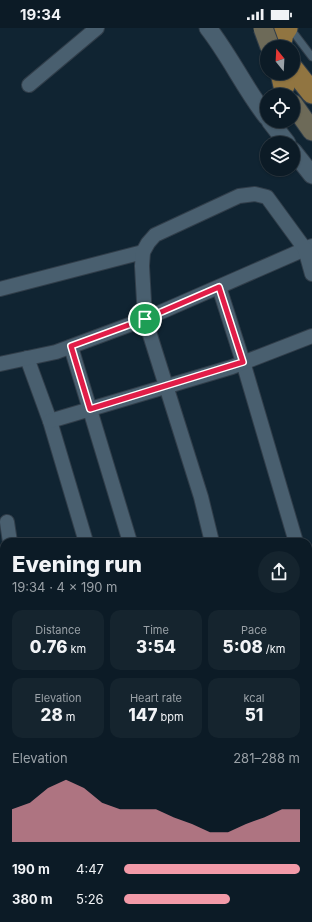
<!DOCTYPE html>
<html lang="en">
<head>
<meta charset="utf-8">
<style>
	:root { --surface:#0c1b26; --page:#15242e; --text:#f1f3f6; --muted:#9aa1a7; --line:#2c3943; --accent:#f39aa8 }
	body { margin:0; font-family:Inter,sans-serif; background:var(--page); color:var(--text); height:100vh; display:flex; flex-direction:column; font-size:15px; white-space:nowrap }
	* { box-sizing:border-box; margin:0 }
	p { font-size:13px; color:var(--muted) }
	.icon { flex:none; width:22px; height:22px; fill:none; stroke:currentColor; stroke-width:2; stroke-linecap:round; stroke-linejoin:round }
	.map { position:relative; flex:1; overflow:hidden }
	.details { position:absolute; left:0px; top:510px; width:312px; height:384px; display:flex; flex-direction:column; background:var(--surface); border-radius:12px 12px 0 0; box-shadow:0 1px 3px #0004,0 0 0 1px var(--line) }
	.details>* { flex:none }
	.needle { width:26px; rotate:342deg }
	.fabs { position:absolute; left:260px; top:12px; display:grid; gap:8px }
	.fabs a { display:grid; place-items:center; width:40px; height:40px; border-radius:50%; background:var(--surface); box-shadow:0 1px 3px #0004,0 0 0 1px var(--line); font-size:20px }
	.pin { position:absolute; display:grid; place-items:center; width:34px; height:34px; color:#fff; margin:-17px; border:2px solid #fff; border-radius:50%; box-shadow:0 1px 4px #0007 }
	.round { display:grid; place-items:center; flex:none; width:42px; height:42px; border-radius:21px; background:var(--page) }
	.overview { display:flex; align-items:center; justify-content:space-between; height:68px; padding:0 12px }
	h1 { font-size:22px; font-weight:800; line-height:30px }
	.figures { display:grid; grid-template-columns:repeat(3,1fr); gap:6px; height:68px; padding:4px 12px }
	.figures div { display:grid; align-content:center; border-radius:10px; background:var(--page); text-align:center }
	.figures b { font-size:17px; font-weight:800 }
	.figures small { font-size:11px; font-weight:400 }
	.figures p { font-size:11px }
	.chart { height:112px; padding:8px 12px }
	.chart p { display:flex; justify-content:space-between }
	.chart svg { width:100%; height:72px; margin-top:4px; fill:var(--accent); opacity:.7 }
	ul { padding:0 12px; list-style:none; font-size:13px }
	li { display:grid; grid-template-columns:64px 48px 1fr; align-items:center; height:30px }
	li i { height:10px; border-radius:5px; background:var(--accent) }
	.status { display:flex; justify-content:space-between; align-items:center; height:28px; padding:0 20px; background:var(--surface); direction:ltr }
	.status svg { height:11px; fill:currentColor }
	.map>svg:first-child { display:block }
	.lines { fill:none; stroke-linecap:round; stroke-linejoin:round }
	.service-casing { stroke:#313e4a; stroke-width:9 }
	.minor-casing { stroke:#313e4a; stroke-width:16 }
	.tertiary-casing { stroke:#313e4a; stroke-width:19 }
	.secondary-casing { stroke:#313e4a; stroke-width:21 }
	.primary-casing { stroke:#313e4a; stroke-width:23 }
	.service { stroke:#495f6f; stroke-width:7 }
	.minor { stroke:#495f6f; stroke-width:14 }
	.tertiary { stroke:#495f6f; stroke-width:17 }
	.secondary { stroke:#6d6a58; stroke-width:19 }
	.primary { stroke:#917541; stroke-width:21 }
	.secondary-bridge-casing { stroke:#313e4a; stroke-width:21; stroke-linecap:butt }
	.secondary-bridge { stroke:#6d6a58; stroke-width:19 }
	.route-casing { stroke:#fff; stroke-width:8 }
	.route { stroke:#e11d48; stroke-width:5 }
</style>
</head>
<body>
<div class="status"><b>19:34</b><svg viewBox="0 0 49 12"><path d="M0 12V9h3v3zM5 12V6h3v6zM10 12V3h3v9zM15 12V0h3v12zM26 1h20v11H26zM47 4h2v5h-2z"/></svg></div>
<div class="map">
<svg width="312" height="894" viewBox="0 0 312 894">
	<rect width="100%" height="100%" fill="#102432"/>
	<g class="lines">
		<defs>
			<path id="service" d="M290 0 312 29"/>
			<g id="minor">
				<path d="M29 57 97 0"/>
				<path d="M219 259 243 334 296 514"/>
				<path d="M0 261 143 224"/>
				<path d="M71 319 130 514"/>
				<path d="M27 330 50 393 86 514"/>
				<path d="M0 336 56 324 145 291 312 218"/>
				<path d="M50 393 232 339 312 308"/>
				<path d="M7 494 10 514"/>
				<path d="M212 514 201 469 145 291 142 238 143 224 148 215 155 207 239 168 255 166 267 169 305 221 312 246"/>
				<path d="M308 553 312 566"/>
				<path d="M0 563 4 562"/>
				<path d="M0 591 4 590"/>
				<path d="M308 622 312 621"/>
				<path d="M0 681 4 680"/>
				<path d="M308 694 312 693"/>
				<path d="M308 719 312 735"/>
				<path d="M0 756 4 766"/>
				<path d="M308 778 312 777"/>
				<path d="M308 852 312 851"/>
				<path d="M0 880 4 882"/>
				<path d="M21 890 31 894"/>
				<path d="M296 893V894"/>
				<path d="M64 894 65 890"/>
			</g>
			<g id="tertiary">
				<path d="M208 0C230 28 245 61 267 89"/>
				<path d="M270 93 287 115"/>
				<path d="M293 123 312 147"/>
			</g>
			<path id="secondary" d="M293 76 312 103"/>
			<g id="primary">
				<path d="M280 19 283 6 287 0"/>
				<path d="M293 41 312 65"/>
				<path d="M281 45 284 58"/>
			</g>
		</defs>
		<use href="#service" class="service-casing"/>
		<use href="#minor" class="minor-casing"/>
		<use href="#tertiary" class="tertiary-casing"/>
		<use href="#secondary" class="secondary-casing"/>
		<use href="#primary" class="primary-casing"/>
		<use href="#service" class="service"/>
		<use href="#minor" class="minor"/>
		<use href="#tertiary" class="tertiary"/>
		<use href="#secondary" class="secondary"/>
		<use href="#primary" class="primary"/>
		<defs>
			<path id="secondary-bridge" d="M263 0 270 19"/>
		</defs>
		<use href="#secondary-bridge" class="secondary-bridge-casing"/>
		<use href="#secondary-bridge" class="secondary-bridge"/>
	</g>
	<g class="lines">
		<defs>
			<path id="route" d="M219 259 243 334 90 381 71 318 145 291Z"/>
		</defs>
		<use href="#route" class="route-casing"/>
		<use href="#route" class="route"/>
	</g>
</svg>
<div class="fabs">
<a><svg class="needle" viewBox="-14 -14 28 28"><path d="M0-13l5 13h-10z" fill="#e53935"/><path d="M0 13l5-13h-10z" fill="#9aa1a7"/></svg></a>
<a><svg class="icon" aria-label="locate" viewBox="0 0 24 24"><circle cx="12" cy="12" r="6"/><path d="M12 2v4M12 18v4M2 12h4M18 12h4"/></svg></a>
<a><svg class="icon" aria-label="layers" viewBox="0 0 24 24"><path d="M12 4l9 5-9 5-9-5zM3 14l9 5 9-5"/></svg></a>
</div>
<div class="pin" style="left:145px;top:291px;background:#1e9e55"><svg class="icon" aria-label="arrive" viewBox="0 0 24 24"><path d="M6 21V4h12l-3 4 3 4H6"/></svg></div>
<section class="details">
<div class="overview"><div><h1>Evening run</h1><p>19:34 · 4 × 190 m</p></div><a class="round"><svg class="icon" aria-label="share" viewBox="0 0 24 24"><path d="M12 15V3M7 8l5-5 5 5M5 13v7h14v-7"/></svg></a></div>
<div class="figures">
<div><p>Distance</p><b>0.76<small> km</small></b></div>
<div><p>Time</p><b>3:54</b></div>
<div><p>Pace</p><b>5:08<small> /km</small></b></div>
</div>
<div class="figures">
<div><p>Elevation</p><b>28<small> m</small></b></div>
<div><p>Heart rate</p><b>147<small> bpm</small></b></div>
<div><p>kcal</p><b>51</b></div>
</div>
<div class="chart"><p><span>Elevation</span>281–288 m</p>
<svg viewBox="0 0 160 44" preserveAspectRatio="none"><path d="M0 44V24L10 20L20 11L30 6L40 11L50 20L60 24L70 24L80 24L90 29L100 33L110 38L120 38L130 33L140 29L150 24L160 24V44z"/></svg>
</div>
<ul>
<li><b>190 m</b>4:47<i style="width:100%"></i></li>
<li><b>380 m</b>5:26<i style="width:60%"></i></li>
</ul>
</section>
</div>
</body>
</html>
